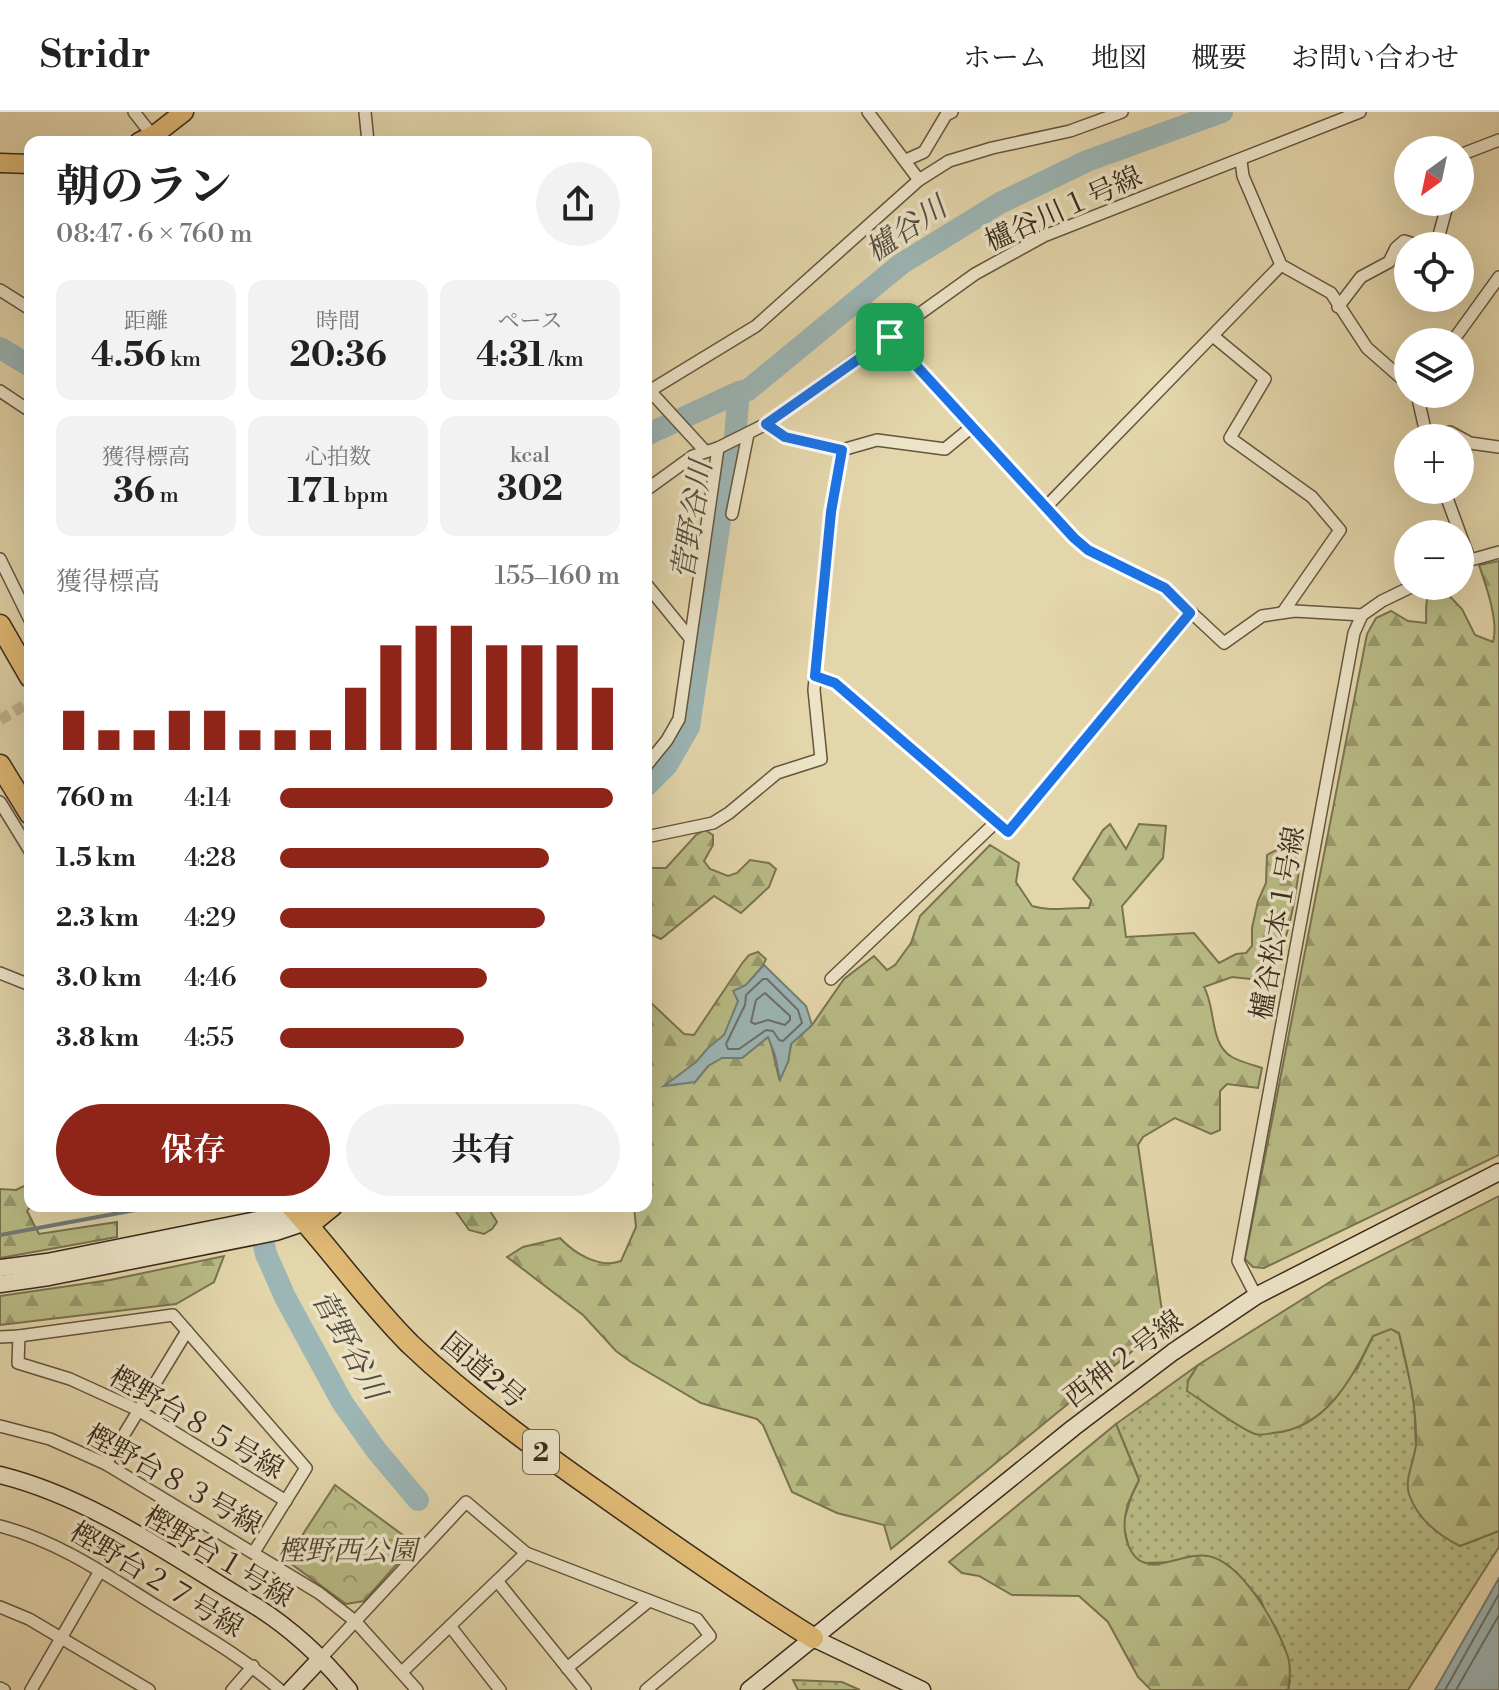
<!DOCTYPE html>
<html lang="ja">
<head>
<meta charset="utf-8">
<style>
	:root { --surface:#fff; --page:#f2f2f2; --text:#222; --muted:#767676; --line:#e0e0e0; --accent:#8f2418 }
	body { margin:0; font-family:"Libre Bodoni","Noto Serif JP",serif; background:var(--page); color:var(--text); height:100vh; display:flex; flex-direction:column; font-size:30px; white-space:nowrap }
	* { box-sizing:border-box; margin:0 }
	p { font-size:26px; color:var(--muted) }
	.icon { flex:none; width:44px; height:44px; fill:none; stroke:currentColor; stroke-width:2; stroke-linecap:round; stroke-linejoin:round }
	.map { position:relative; flex:1; overflow:hidden }
	.side { position:absolute; left:24px; top:24px; width:628px; height:1076px; display:flex; flex-direction:column; background:var(--surface); border-radius:16px; box-shadow:0 8px 32px #0002 }
	.side>* { flex:none }
	.needle { width:52px; rotate:213deg }
	.controls { position:absolute; left:1394px; top:24px; display:grid; gap:16px }
	.controls a { display:grid; place-items:center; width:80px; height:80px; border-radius:50%; background:var(--surface); box-shadow:0 8px 32px #0002; font-size:40px }
	.pin { position:absolute; display:grid; place-items:center; width:68px; height:68px; color:#fff; margin:-34px; border-radius:16px; box-shadow:0 4px 12px #0006 }
	.round { display:grid; place-items:center; flex:none; width:84px; height:84px; border-radius:42px; background:var(--page) }
	.head { display:flex; align-items:center; justify-content:space-between; height:136px; padding:0 32px }
	h1 { font-size:44px; font-weight:700; line-height:60px }
	.stats { display:grid; grid-template-columns:repeat(3,1fr); gap:12px; height:136px; padding:8px 32px }
	.stats div { display:grid; align-content:center; border-radius:16px; background:var(--page); text-align:center }
	.stats b { font-size:34px; font-weight:700 }
	.stats small { font-size:22px; font-weight:400 }
	.stats p { font-size:22px }
	.chart { height:224px; padding:16px 32px }
	.chart p { display:flex; justify-content:space-between }
	.chart svg { width:100%; height:144px; margin-top:8px; stroke:var(--accent); stroke-width:6 }
	.cta { display:flex; gap:16px; margin-top:auto; padding:16px 32px }
	.cta a { flex:1; height:92px; border-radius:48px; background:var(--accent); color:#fff; font-size:32px; font-weight:700; line-height:92px; text-align:center }
	.cta a+a { background:var(--page); color:var(--text) }
	ul { padding:0 32px; list-style:none; font-size:26px }
	li { display:grid; grid-template-columns:128px 96px 1fr; align-items:center; height:60px }
	li i { height:20px; border-radius:10px; background:var(--accent) }
	header { display:flex; align-items:center; gap:48px; box-sizing:border-box; height:112px; padding:0 40px; background:var(--surface); border-bottom:2px solid var(--line) }
	header strong { font-size:38px }
	nav { display:flex; gap:44px; margin-inline-start:auto; font-size:28px }
	.map>svg:first-child { display:block }
	.grass { fill:url(#grass-dots); stroke:#797350; stroke-width:2 }
	.forest { fill:url(#forest-firs); stroke:#797350; stroke-width:2 }
	.park { fill:url(#park-crowns); stroke:#797350; stroke-width:2 }
	.water { fill:#9cb6b6; stroke:#747e78; stroke-width:2 }
	.lines { fill:none; stroke-linecap:round; stroke-linejoin:round }
	.shore { stroke:#6a7068; stroke-width:2 }
	.stream { stroke:#747e78; stroke-width:4 }
	.river { stroke:#9cb6b6; stroke-width:22 }
	.street-tunnel { stroke:#c2b48e; stroke-width:11; stroke-dasharray:11 5.5; stroke-linecap:butt }
	.street-casing { stroke:#64553e; stroke-width:14 }
	.secondary-casing { stroke:#392a1a; stroke-width:19 }
	.primary-casing { stroke:#392a1a; stroke-width:21 }
	.highway-casing { stroke:#392a1a; stroke-width:23 }
	.street { stroke:#ede4c8; stroke-width:11 }
	.secondary { stroke:#ede4c8; stroke-width:16 }
	.primary { stroke:#e2bb76; stroke-width:18 }
	.highway { stroke:#e2bb76; stroke-width:20 }
	.route-casing { stroke:#fff; stroke-width:16 }
	.route { stroke:#1a73e8; stroke-width:10 }
	.labels { text-anchor:middle; stroke-width:7; stroke-linejoin:round; paint-order:stroke }
	.shield { fill:#ede4c8; stroke:#6f624e; stroke-width:2 }
	.shield-label { font-size:26px; font-weight:bold; fill:#392a1a }
	.street-label { font-size:28px; fill:#392a1a; stroke:#ede4c8 }
	.park-label { font-size:28px; font-style:italic; fill:#534730; stroke:#ede4c8 }
	.water-label { font-size:30px; font-style:italic; fill:#524d41; stroke:#ede4c8 }
</style>
</head>
<body>
<header>
<strong>Stridr</strong>
<nav><a>ホーム</a><a>地図</a><a>概要</a><a>お問い合わせ</a></nav>
</header>
<div class="map">
<svg width="1499" height="1578" viewBox="0 0 1499 1578">
	<defs>
		<pattern id="grass-dots" width="8" height="8" patternUnits="userSpaceOnUse" patternTransform="scale(2)"><rect width="8" height="8" fill="#b9bc86"/><path d="M2 2h.1M6 6h.1" fill="none" stroke="#97996d" stroke-width="1.8" stroke-linecap="round"/></pattern>
		<pattern id="forest-firs" width="22" height="20" patternUnits="userSpaceOnUse" patternTransform="scale(2)"><rect width="22" height="20" fill="#b9bc86"/><path d="M5 1l3.5 6h-7zM16 11l3.5 6h-7z" fill="#97996d"/></pattern>
		<pattern id="park-crowns" width="20" height="18" patternUnits="userSpaceOnUse" patternTransform="scale(2)"><rect width="20" height="18" fill="#b9bc86"/><path d="M2 6a3 3 0 1 1 6 0M12 15a3 3 0 1 1 6 0" fill="none" stroke="#97996d"/></pattern>
	</defs>
	<rect width="100%" height="100%" fill="#e4d6ab"/>
	<filter id="stains"><feTurbulence type="fractalNoise" baseFrequency=".0025" numOctaves="4"/><feColorMatrix values="0 0 0 0 .2 0 0 0 0 .09 0 0 0 0 .02 0 0 0 .5 -.17"/></filter>
	<radialGradient id="worn" r=".72"><stop offset=".6" stop-color="#630" stop-opacity="0"/><stop offset="1" stop-color="#630" stop-opacity=".3"/></radialGradient>
	<g class="grass">
		<path d="M1390 1216 1399 1221 1414 1287 1416 1335 1408 1371 1460 1434 1499 1419V1435L1408 1578H1288L1290 1569 1261 1488 1226 1453 1204 1444 1176 1450 1146 1451 1136 1448 1130 1441 1123 1412 1131 1385 1139 1368 1116 1312 1198 1253 1188 1269 1357 1257 1373 1224Z"/>
		<path d="M793 1568 842 1570 860 1578H798Z"/>
	</g>
	<g class="forest">
		<path d="M1499 449V1043L1264 1156 1253 1155 1245 1147 1367 522 1376 506 1391 499 1408 509 1426 511C1427 494 1422 480 1441 475L1462 497 1475 523 1493 530C1499 509 1486 474 1479 453Z"/>
		<path d="M1110 712 1126 737 1139 712 1166 714 1163 746 1122 794 1126 825 1194 821 1219 851 1236 842 1246 841 1252 834V816L1258 789 1266 771 1267 743 1276 738 1295 744 1300 752C1294 789 1290 841 1260 868L1232 865 1204 875C1216 895 1209 932 1232 945 1241 950 1253 953 1262 956L1258 976 1227 972 1220 979V1018L1211 1022 1175 1006 1143 1025 1138 1033 1164 1213 891 1437 884 1413 837 1401 792 1380 763 1313 757 1307 701 1291 631 1250 616 1239 583 1203 507 1145 523 1135 560 1126C574 1141 599 1157 621 1149L636 1115 634 1094H646V886L684 922 694 923 743 850 749 843 758 840 766 847C762 859 750 865 744 877 736 891 733 911 723 924 705 946 698 934 695 970L708 954 722 945 742 946 769 924 779 966 788 950 791 932 812 913 844 867 874 844 887 858 895 853 911 831 920 804 990 733 1019 751 1016 770 1032 794C1053 800 1067 795 1089 796L1091 788 1073 767 1103 718Z"/>
		<path d="M705 718 713 723V733L704 749 710 757 728 764 737 761 750 748 769 751 776 757 769 775 741 801 714 784 661 827 646 820V756H666L696 723Z"/>
		<path d="M30 1071 31 1094 27 1099 39 1122 117 1110V1125L0 1146V1077L16 1078Z"/>
		<path d="M1499 1084V1419L1460 1434C1438 1423 1417 1406 1409 1382 1404 1367 1415 1348 1416 1332 1417 1294 1408 1258 1399 1221L1391 1217 1373 1224C1352 1266 1326 1317 1273 1321 1267 1322 1260 1324 1255 1322 1235 1314 1206 1291 1187 1279L1188 1269 1198 1253 1333 1168Z"/>
		<path d="M452 1094H487L497 1110 492 1117 484 1122 469 1118Z"/>
		<path d="M224 1144 214 1170 176 1192 0 1213V1184L110 1168Z"/>
		<path d="M1116 1312 1139 1368C1129 1387 1121 1405 1126 1426 1139 1475 1177 1439 1208 1444 1242 1450 1276 1512 1287 1542 1291 1552 1290 1567 1288 1578H1151L1138 1565 1108 1510 1079 1484 1012 1483 979 1464 962 1461 949 1450Z"/>
	</g>
	<path class="park" d="M335 1373 415 1432 364 1489 346 1492 286 1448Z"/>
	<g class="water">
		<path d="M764 853 806 894 812 913 791 932 788 950 780 968 775 943 768 925 742 946H722L708 954 695 970 664 974 696 950 708 936 724 923 738 889 733 879 746 873Z"/>
		<path d="M1499 1466V1578H1435Z"/>
	</g>
	<g class="lines">
		<g class="shore">
			<path d="M763 867H767L798 898 802 911 783 929 779 928 773 919 766 918 739 937H728L726 932 745 893 746 883Z"/>
			<path d="M765 881 790 904V908L785 913 768 908 755 912 751 910 756 888Z"/>
			<path d="M1445 1578 1499 1482"/>
			<path d="M1456 1578 1499 1503"/>
		</g>
		<path class="stream" d="M0 1123 157 1094"/>
		<g class="river">
			<path d="M0 236 30 254"/>
			<path d="M646 323 739 280 748 278 901 152 1000 91 1087 49 1222 0"/>
			<path d="M646 674 667 653 689 615 722 395 733 348 739 280"/>
			<path d="M255 1094 266 1142 285 1185 342 1290 376 1338 418 1388"/>
		</g>
		<path class="street-tunnel" d="M0 608 30 590"/>
		<defs>
			<g id="street">
				<path d="M134 0 152 23"/>
				<path d="M365 0 368 30"/>
				<path d="M868 0 919 68"/>
				<path d="M1460 43 1499 28"/>
				<path d="M906 48 924 40 946 3 952 0"/>
				<path d="M1241 49 1243 64 1281 153 1331 181 1367 236 1408 272"/>
				<path d="M1432 134 1438 127 1448 90"/>
				<path d="M0 178 30 197"/>
				<path d="M1338 195 1361 165 1389 150 1396 136 1404 129 1420 134"/>
				<path d="M1213 224 1265 267 1230 326 1312 385 1340 418 1283 500"/>
				<path d="M890 225 1074 426 1088 438 1165 476 1224 531 1262 504 1295 499 1362 503"/>
				<path d="M1452 230 1499 165"/>
				<path d="M0 279 30 299"/>
				<path d="M650 279 705 339"/>
				<path d="M646 281 756 214 919 68 949 49 992 36 1070 19 1122 0"/>
				<path d="M1417 282 1427 326"/>
				<path d="M766 312 785 325 842 338 877 328 945 337 973 314"/>
				<path d="M1428 326 1450 320 1470 331 1499 335"/>
				<path d="M646 378 693 344 718 336 766 312 975 162 1044 124 1360 0"/>
				<path d="M1444 378 1469 446"/>
				<path d="M1046 395 1281 153"/>
				<path d="M732 402 748 322"/>
				<path d="M0 447 30 508"/>
				<path d="M1460 451 1499 440"/>
				<path d="M646 472 690 526"/>
				<path d="M815 564 835 571 1008 720 1190 501"/>
				<path d="M646 654 667 628 679 607 718 336"/>
				<path d="M0 690 30 739"/>
				<path d="M646 725 713 711 729 701 777 661 821 647 814 578 831 400 842 338"/>
				<path d="M0 861 30 873"/>
				<path d="M831 867 996 710"/>
				<path d="M1256 1184 1238 1149 1354 521 1362 503 1382 489 1413 474"/>
				<path d="M19 1224 18 1251 70 1267 138 1298 286 1389"/>
				<path d="M0 1225 19 1224 173 1203 306 1356 254 1440"/>
				<path d="M0 1314 50 1327 106 1352 319 1481 355 1509 417 1578"/>
				<path d="M106 1352 187 1219"/>
				<path d="M0 1414C58 1429 108 1464 158 1495 200 1521 243 1545 280 1578"/>
				<path d="M498 1470 585 1578"/>
				<path d="M0 1495 29 1507 149 1578"/>
				<path d="M450 1514 500 1578"/>
				<path d="M322 1545 466 1390 526 1441 697 1507 710 1524 646 1578"/>
				<path d="M567 1556 649 1489"/>
				<path d="M402 1560 526 1441"/>
				<path d="M0 1576 4 1578"/>
				<path d="M31 1578 100 1459"/>
				<path d="M232 1578 253 1554"/>
			</g>
			<g id="secondary">
				<path d="M0 1156 47 1150 272 1105 301 1110"/>
				<path d="M0 1172 49 1165 276 1120 306 1110"/>
				<path d="M0 1363C93 1386 176 1447 257 1495 293 1518 322 1545 349 1578"/>
				<path d="M813 1526 922 1578"/>
				<path d="M291 1578 322 1545"/>
				<path d="M749 1578 1073 1316 1173 1240 1256 1184 1499 1060"/>
			</g>
			<g id="primary">
				<path d="M139 30 157 21 184 0"/>
				<path d="M0 51 30 52"/>
			</g>
			<g id="highway">
				<path d="M0 513 30 565"/>
				<path d="M0 653 30 702"/>
				<path d="M291 1094C332 1139 367 1189 410 1232 469 1288 535 1336 602 1383 671 1432 741 1481 813 1526"/>
				<path d="M306 1110 316 1107 332 1094"/>
			</g>
		</defs>
		<use href="#street" class="street-casing"/>
		<use href="#secondary" class="secondary-casing"/>
		<use href="#primary" class="primary-casing"/>
		<use href="#highway" class="highway-casing"/>
		<use href="#street" class="street"/>
		<use href="#secondary" class="secondary"/>
		<use href="#primary" class="primary"/>
		<use href="#highway" class="highway"/>
	</g>
	<g class="lines">
		<defs>
			<path id="route" d="M890 225 1074 426 1088 438 1165 476 1190 501 1008 720 835 571 815 564 831 400 842 338 785 325 766 312Z"/>
		</defs>
		<use href="#route" class="route-casing"/>
		<use href="#route" class="route"/>
	</g>
	<g class="labels">
		<rect class="shield" x="523" y="1318" width="36" height="44" rx="6"/>
		<g class="shield-label">
			<text x="541" y="1349">2</text>
		</g>
		<g class="street-label">
			<text transform="translate(1063 96) rotate(-24)" y="10">櫨谷川１号線</text>
			<text transform="translate(1277 811) rotate(-80)" y="10">櫨谷松本１号線</text>
			<text transform="translate(1123 1246) rotate(-37)" y="10">西神２号線</text>
			<text transform="translate(484 1258) rotate(40)" y="10">国道2号</text>
			<text transform="translate(197 1310) rotate(30)" y="10">樫野台８５号線</text>
			<text transform="translate(174 1367) rotate(29)" y="10">樫野台８３号線</text>
			<text transform="translate(219 1444) rotate(31)" y="10">樫野台１号線</text>
			<text transform="translate(157 1467) rotate(31)" y="10">樫野台２７号線</text>
		</g>
		<g class="park-label">
			<text x="347" y="1448">樫野西公園</text>
		</g>
		<g class="water-label">
			<text transform="translate(906 117) rotate(-34)" y="10">櫨谷川</text>
			<text transform="translate(692 408) rotate(-81)" y="10">菅野谷川</text>
			<text transform="translate(349 1233) rotate(61)" y="10">菅野谷川</text>
		</g>
	</g>
	<rect width="100%" height="100%" filter="url(#stains)"/>
	<rect width="100%" height="100%" fill="url(#worn)"/>
</svg>
<div class="controls">
<a><svg class="needle" viewBox="-14 -14 28 28"><path d="M0-13l5 13h-10z" fill="#e53935"/><path d="M0 13l5-13h-10z" fill="#767676"/></svg></a>
<a><svg class="icon" aria-label="locate" viewBox="0 0 24 24"><circle cx="12" cy="12" r="6"/><path d="M12 2v4M12 18v4M2 12h4M18 12h4"/></svg></a>
<a><svg class="icon" aria-label="layers" viewBox="0 0 24 24"><path d="M12 4l9 5-9 5-9-5zM3 14l9 5 9-5"/></svg></a>
<a>+</a>
<a>−</a>
</div>
<div class="pin" style="left:890px;top:225px;background:#1e9e55"><svg class="icon" aria-label="arrive" viewBox="0 0 24 24"><path d="M6 21V4h12l-3 4 3 4H6"/></svg></div>
<section class="side">
<div class="head"><div><h1>朝のラン</h1><p>08:47 · 6 × 760 m</p></div><a class="round"><svg class="icon" aria-label="share" viewBox="0 0 24 24"><path d="M12 15V3M7 8l5-5 5 5M5 13v7h14v-7"/></svg></a></div>
<div class="stats">
<div><p>距離</p><b>4.56<small> km</small></b></div>
<div><p>時間</p><b>20:36</b></div>
<div><p>ペース</p><b>4:31<small> /km</small></b></div>
</div>
<div class="stats">
<div><p>獲得標高</p><b>36<small> m</small></b></div>
<div><p>心拍数</p><b>171<small> bpm</small></b></div>
<div><p>kcal</p><b>302</b></div>
</div>
<div class="chart"><p><span>獲得標高</span>155–160 m</p>
<svg viewBox="0 0 160 44" preserveAspectRatio="none"><path d="M5 44V32M15 44V38M25 44V38M35 44V32M45 44V32M55 44V38M65 44V38M75 44V38M85 44V25M95 44V12M105 44V6M115 44V6M125 44V12M135 44V12M145 44V12M155 44V25"/></svg>
</div>
<ul>
<li><b>760 m</b>4:14<i style="width:98%"></i></li>
<li><b>1.5 km</b>4:28<i style="width:79%"></i></li>
<li><b>2.3 km</b>4:29<i style="width:78%"></i></li>
<li><b>3.0 km</b>4:46<i style="width:61%"></i></li>
<li><b>3.8 km</b>4:55<i style="width:54%"></i></li>
</ul>
<div class="cta"><a>保存</a><a>共有</a></div>
</section>
</div>
</body>
</html>
